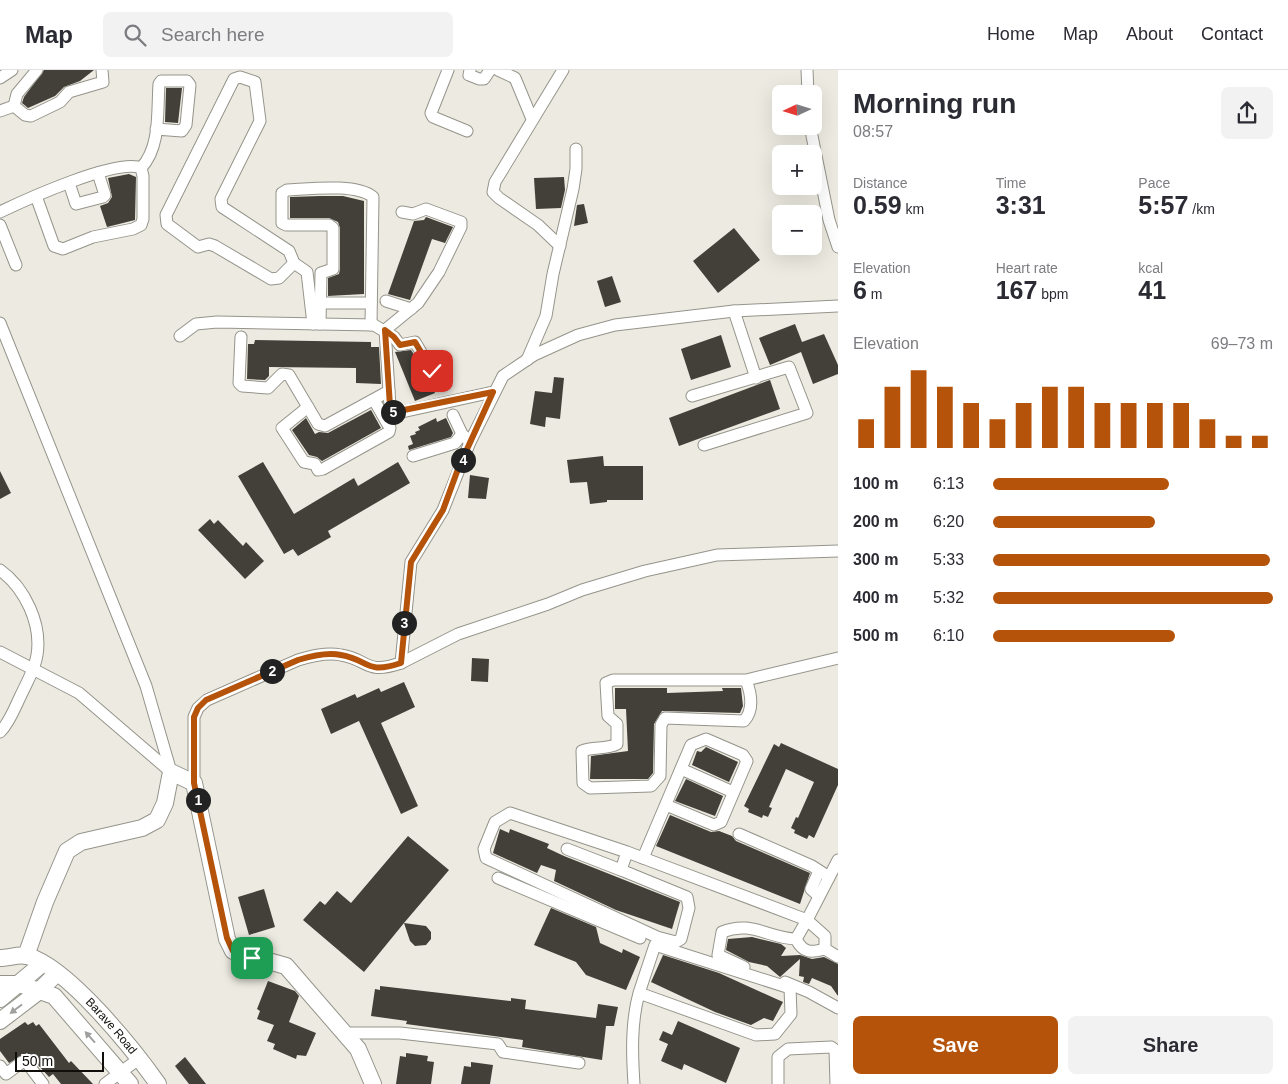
<!DOCTYPE html>
<html lang="en">
<head>
<meta charset="utf-8">
<style>
	:root { --surface:#fff; --page:#f2f2f3; --text:#2b2b33; --muted:#7c7c81; --line:#e1e1e2; --accent:#b45309 }
	body { margin:0; font-family:Arial,sans-serif; background:var(--page); color:var(--text); height:100vh; display:flex; flex-direction:column; font-size:19px; white-space:nowrap }
	* { box-sizing:border-box; margin:0 }
	p { font-size:16px; color:var(--muted) }
	.icon { flex:none; width:28px; height:28px; fill:none; stroke:currentColor; stroke-width:2; stroke-linecap:round; stroke-linejoin:round }
	.map { position:relative; flex:1; overflow:hidden }
	.drawer { display:flex; flex-direction:column; background:var(--surface); width:450px }
	.drawer>* { flex:none }
	.needle { width:32px; rotate:266deg }
	.fabs { position:absolute; left:772px; top:15px; display:grid; gap:10px }
	.fabs a { display:grid; place-items:center; width:50px; height:50px; border-radius:8px; background:var(--surface); box-shadow:0 5px 20px #0002; font-size:25px }
	.scale { position:absolute; left:15px; bottom:12px; width:89px; box-sizing:border-box; padding-left:5px; border:2px solid #0f0e0b; border-top:0; font-size:14px; line-height:18px; white-space:nowrap; color:#0f0e0b; -webkit-text-stroke:4px #fff; paint-order:stroke }
	.pin { position:absolute; display:grid; place-items:center; width:42px; height:42px; color:#fff; margin:-21px; border-radius:10px; box-shadow:0 2px 8px #0006 }
	.km { position:absolute; width:25px; height:25px; margin:-12px; border-radius:50%; background:#222; color:#fff; font-size:14px; line-height:25px; text-align:center }
	.round { display:grid; place-items:center; flex:none; width:52px; height:52px; border-radius:8px; background:var(--page) }
	.summary { display:flex; align-items:center; justify-content:space-between; height:85px; padding:0 15px }
	h1 { font-size:28px; font-weight:800; line-height:38px }
	.stats { display:grid; grid-template-columns:repeat(3,1fr); gap:8px; height:85px; padding:5px 15px }
	.stats div { display:grid; align-content:center }
	.stats b { font-size:25px; font-weight:800 }
	.stats small { font-size:14px; font-weight:400 }
	.stats p { font-size:14px }
	.chart { height:140px; padding:10px 15px }
	.chart p { display:flex; justify-content:space-between }
	.chart svg { width:100%; height:90px; margin-top:5px; stroke:var(--accent); stroke-width:6 }
	.primary-button { display:flex; gap:10px; margin-top:auto; padding:10px 15px }
	.primary-button a { flex:1; height:58px; border-radius:8px; background:var(--accent); color:#fff; font-size:20px; font-weight:800; line-height:58px; text-align:center }
	.primary-button a+a { background:var(--page); color:var(--text) }
	ul { padding:0 15px; list-style:none; font-size:16px }
	li { display:grid; grid-template-columns:80px 60px 1fr; align-items:center; height:38px }
	li i { height:12px; border-radius:6px; background:var(--accent) }
	header { display:flex; align-items:center; gap:30px; box-sizing:border-box; height:70px; padding:0 25px; background:var(--surface); border-bottom:1px solid var(--line) }
	header strong { font-size:24px }
	nav { display:flex; gap:28px; margin-inline-start:auto; font-size:18px }
	.search { width:350px; height:45px; background:var(--page); display:flex; align-items:center; gap:12px; box-sizing:border-box; padding:0 18px; border-radius:8px; color:var(--muted); font-size:19px }
	main { display:flex; flex:1; min-height:0 }
	.map>svg:first-child { display:block }
	.building { fill:#424039 }
	.lines { fill:none; stroke-linecap:round; stroke-linejoin:round }
	.street-casing { stroke:#95948b; stroke-width:13 }
	.secondary-casing { stroke:#95948b; stroke-width:18 }
	.street { stroke:#fff; stroke-width:11 }
	.secondary { stroke:#fff; stroke-width:16 }
	.oneway { fill:#9f9f9d }
	.route-casing { stroke:#fff; stroke-width:10 }
	.route { stroke:#b45309; stroke-width:6 }
	.labels { text-anchor:middle; stroke-width:5; stroke-linejoin:round; paint-order:stroke }
	.street-label { font-size:12px; fill:#0f0e0b; stroke:#fff }
</style>
</head>
<body>
<header>
<strong>Map</strong>
<div class="search"><svg class="icon" aria-label="search" viewBox="0 0 24 24"><circle cx="10" cy="10" r="6"/><path d="M15 15l6 6"/></svg>Search here</div>
<nav><a>Home</a><a>Map</a><a>About</a><a>Contact</a></nav>
</header>
<main>
<div class="map">
<svg width="838" height="1014" viewBox="0 0 838 1014">
	<rect width="100%" height="100%" fill="#edebe1"/>
	<g class="building">
		<path d="M44 0H94L80 11 64 17 55 26 28 38 22 33 24 27Z"/>
		<path d="M166 18H182L178 53 165 52Z"/>
		<path d="M129 104 136 107 135 150 107 157 100 136 108 133 112 127 108 108Z"/>
		<path d="M564 107 565 120 561 138 536 139 534 108Z"/>
		<path d="M320 126H343L364 131V224L328 226V208L339 204 340 199V158L338 152 329 148H290V127Z"/>
		<path d="M584 134 588 153 574 156 577 135Z"/>
		<path d="M426 147 453 157 445 173 432 169 410 230 388 224 414 151 424 150Z"/>
		<path d="M734 158 760 190 718 223 693 191Z"/>
		<path d="M612 206 621 232 605 237 597 211Z"/>
		<path d="M795 254 802 272 824 264 838 295V304L813 314 801 282 770 295 759 268Z"/>
		<path d="M721 265 731 297 691 310 681 279Z"/>
		<path d="M255 270 371 272V277H379L381 314 356 313V298L269 297V306L265 310 247 309 248 274H254Z"/>
		<path d="M411 280 429 308 435 323 415 331 395 282Z"/>
		<path d="M554 307 564 308 560 349 546 347 545 357 530 354 535 321 552 323Z"/>
		<path d="M770 310 780 339 679 376 669 348Z"/>
		<path d="M371 340 381 358 322 391 317 387 309 385 292 360 306 348 315 364 319 362 328 363Z"/>
		<path d="M436 348 437 352 446 348 453 363 451 367 409 380 408 376 413 374 410 366 416 364 415 362 420 360 418 357Z"/>
		<path d="M603 386 604 396H643V430H607V432L590 434 587 412 570 413 567 390Z"/>
		<path d="M263 392 294 444 354 408 358 416 398 392 410 413 328 461 331 467 298 486 293 479 284 484 238 406Z"/>
		<path d="M0 401 11 423 0 429Z"/>
		<path d="M470 405 489 408 486 429 468 428Z"/>
		<path d="M210 449 214 454 218 450 243 476 246 472 264 491 245 509 198 460Z"/>
		<path d="M472 588 489 589 488 612 471 611Z"/>
		<path d="M404 612 415 637 381 653 418 736 401 744 359 651 331 664 321 639 355 624 357 628 379 618 381 622Z"/>
		<path d="M615 618H667V623L723 621 722 618H741L743 636 740 643 662 641 654 654 653 703 648 709H590L591 686 628 681 626 639H615Z"/>
		<path d="M781 673 838 699V715L814 768 809 765 807 769 794 763 795 760 791 758 796 747 798 748 814 712 786 699 769 737 772 738 768 747 763 745 762 748 748 742 749 739 744 736 774 674 779 677Z"/>
		<path d="M706 677 738 692 729 712 692 695 697 681 701 682Z"/>
		<path d="M686 709 723 726 715 746 675 731Z"/>
		<path d="M670 745 711 762 719 761 732 766 736 771 810 803 800 834 656 776Z"/>
		<path d="M500 759 509 763 510 759 549 774 547 778 564 786 680 832 672 859 616 840 554 811 556 800 541 795 537 803 493 783Z"/>
		<path d="M408 766 449 800 404 853 426 856 431 862V869L426 875 415 876 410 871 404 853 364 902 303 850 320 831 325 835 337 821 351 833Z"/>
		<path d="M264 819 275 857 249 865 238 827Z"/>
		<path d="M551 838 596 857 600 873 622 883 623 879 640 887 626 920 586 905 576 892 534 875Z"/>
		<path d="M752 867 781 874 786 878 781 886 800 885 812 889 824 887 838 894V926L831 916 812 908 809 914 803 912 804 907 799 906 800 889 780 907 767 896 749 892 726 880 728 869Z"/>
		<path d="M663 885 719 903 783 932 773 951 764 948 751 955 715 942 651 912Z"/>
		<path d="M268 911 295 921 299 926 289 952 316 963 306 986 297 985 296 989 273 979 275 974 267 971 274 955 257 949 260 941 257 939Z"/>
		<path d="M380 916 511 931V928L526 930 525 939 596 948 598 934 618 937 614 956H606L602 990 522 977 523 970 406 954 407 951 371 946 375 919 380 920Z"/>
		<path d="M678 951 740 978 726 1013 684 994 682 1000 661 991 668 974 659 970 663 961 672 965Z"/>
		<path d="M25 952 28 955 33 952 36 956 39 954 69 993 71 991 93 1014H61L53 1004 49 1007 27 983 9 993 0 981V969Z"/>
		<path d="M406 983 428 986 427 991 434 992 431 1014H396L400 986 406 987Z"/>
		<path d="M185 987 206 1014H189L175 996Z"/>
		<path d="M471 992 493 995 490 1014H461L464 996 471 997Z"/>
	</g>
	<g class="lines">
		<defs>
			<g id="street">
				<path d="M448 0 431 43 433 47 467 61"/>
				<path d="M470 0 469 5 479 9H484L490 0"/>
				<path d="M498 0 515 8 532 49"/>
				<path d="M807 0 808 24"/>
				<path d="M0 8 12 0"/>
				<path d="M14 36 25 45 31 46 60 32 69 22 103 12 102 0"/>
				<path d="M14 36 17 24 37 0"/>
				<path d="M0 41 14 36"/>
				<path d="M810 56 829 150 838 177"/>
				<path d="M141 98C161 77 157 41 159 14L161 11H187L190 15 186 55 182 61 156 59"/>
				<path d="M69 113 76 134 103 127 105 125 98 103"/>
				<path d="M0 142C25 130 117 88 141 98L143 106V149L141 155 133 159 93 167 63 179 54 176 36 126"/>
				<path d="M402 142 413 144 426 139 461 152V157L439 202 418 233 385 260 390 336 394 342H402L493 322"/>
				<path d="M0 155 16 195"/>
				<path d="M560 176 538 155 499 128 493 122 495 112 563 0"/>
				<path d="M294 193 279 208 271 209 215 176 209 174 198 177 167 154 166 145 234 9 240 7 255 12 260 51 221 129 222 137 289 181 294 193 307 202 313 254"/>
				<path d="M386 231 411 239"/>
				<path d="M320 233H371"/>
				<path d="M734 241 756 308"/>
				<path d="M0 253 146 616 171 702"/>
				<path d="M320 254 321 203 333 199V158L329 155H286L282 153V123L287 120C309 119 356 113 373 127L371 255"/>
				<path d="M180 266 196 254 217 252 374 255 394 267 400 275 415 272 432 301"/>
				<path d="M241 267 239 313 242 316 268 318 282 304 289 305 318 354 325 356 389 321"/>
				<path d="M527 290 546 246 553 204 573 119 576 99V79"/>
				<path d="M692 326 789 297 807 343 704 375"/>
				<path d="M308 337 282 358 304 392 315 394 318 400 323 399 389 362 390 358 374 330"/>
				<path d="M453 345 462 364 467 369"/>
				<path d="M413 386 455 373 462 364"/>
				<path d="M0 500C25 518 42 554 37 585 35 599 27 612 21 625 15 637 10 652 0 662"/>
				<path d="M0 582 79 623 171 702"/>
				<path d="M401 593 458 564 548 534 582 520 645 501 717 485 838 481"/>
				<path d="M746 610C751 623 754 640 744 651L665 648 661 655 660 706 651 716 590 718 583 713 582 681C593 676 606 680 617 674V654L608 646 606 613 613 610H746L838 588"/>
				<path d="M681 699 733 722"/>
				<path d="M194 713V647L198 638 207 630 298 590C311 586 326 582 341 585 370 590 365 605 401 593L411 492 443 440 470 372 503 306 534 285 578 265 615 255 734 241 838 236"/>
				<path d="M739 764 812 796 829 807"/>
				<path d="M567 779 621 800"/>
				<path d="M627 782 621 800 687 827 689 838 681 869 676 872 657 867 486 788 484 779 495 752 510 743 627 782 643 788 807 850 838 790"/>
				<path d="M643 788C659 750 675 713 691 675L706 669 743 685 747 691 721 752 714 755 666 735"/>
				<path d="M819 801 811 819 819 826"/>
				<path d="M498 808 640 868"/>
				<path d="M796 869C803 883 811 883 825 879"/>
				<path d="M744 897 718 885 722 862C751 850 768 868 796 869L807 850 825 866V879L838 887"/>
				<path d="M785 912 809 922 838 938"/>
				<path d="M344 963H400L498 974 503 982 579 993"/>
				<path d="M0 996 6 1004 22 992 27 993 43 1014"/>
				<path d="M105 1014 140 988"/>
				<path d="M634 1014C632 984 631 952 639 923L655 875 790 918 791 944 775 964 756 965 639 923"/>
				<path d="M778 1014V987L788 979 831 977 835 980 836 1014"/>
			</g>
			<g id="secondary">
				<path d="M26 886 45 832 67 781 81 772 142 758 157 750 165 733 171 702 194 713 227 869 233 881 286 896 358 979 373 1014"/>
				<path id="s1" d="M0 888C8 888 19 884 27 886 67 896 134 980 158 1014"/>
				<path d="M0 914H19L54 926 130 1014"/>
				<path d="M0 929 42 894"/>
				<path d="M0 951 38 922 57 903"/>
			</g>
		</defs>
		<use href="#street" class="street-casing"/>
		<use href="#secondary" class="secondary-casing"/>
		<use href="#street" class="street"/>
		<use href="#secondary" class="secondary"/>
	</g>
	<defs><path id="oneway-solid" d="M-6-.8H1V-3.2L6.5 0L1 3.2V.8H-6Z" transform="scale(1.25)"/></defs>
	<g class="oneway">
		<use href="#oneway-solid" transform="translate(16 939) rotate(143)"/>
		<use href="#oneway-solid" transform="translate(90 967) rotate(-132)"/>
	</g>
	<g class="lines">
		<defs>
			<path id="route" d="M252 888 233 881 227 868 194 713V647L198 638 206 630 298 590C311 586 327 582 341 585 370 590 365 605 401 593L411 492 443 440 458 399 493 322 394 342 390 336 385 260 394 267 400 275 415 272 432 301"/>
		</defs>
		<use href="#route" class="route-casing"/>
		<use href="#route" class="route"/>
	</g>
	<g class="labels">
		<g class="street-label">
			<text dy="4" stroke="none"><textPath href="#s1" startOffset="138">Barave Road</textPath></text>
		</g>
	</g>
</svg>
<div class="fabs">
<a><svg class="needle" viewBox="-14 -14 28 28"><path d="M0-13l5 13h-10z" fill="#e53935"/><path d="M0 13l5-13h-10z" fill="#7c7c81"/></svg></a>
<a>+</a>
<a>−</a>
</div>
<div class="scale">50 m</div>
<div class="pin" style="left:252px;top:888px;background:#1e9e55"><svg class="icon" aria-label="arrive" viewBox="0 0 24 24"><path d="M6 21V4h12l-3 4 3 4H6"/></svg></div>
<div class="pin" style="left:432px;top:301px;background:#d93025"><svg class="icon" aria-label="check" viewBox="0 0 24 24"><path d="M5 12l5 5 9-10"/></svg></div>
<b class="km" style="left:198px;top:730px">1</b>
<b class="km" style="left:272px;top:601px">2</b>
<b class="km" style="left:404px;top:553px">3</b>
<b class="km" style="left:463px;top:390px">4</b>
<b class="km" style="left:393px;top:342px">5</b>
</div>
<section class="drawer">
<div class="summary"><div><h1>Morning run</h1><p>08:57</p></div><a class="round"><svg class="icon" aria-label="share" viewBox="0 0 24 24"><path d="M12 15V3M7 8l5-5 5 5M5 13v7h14v-7"/></svg></a></div>
<div class="stats">
<div><p>Distance</p><b>0.59<small> km</small></b></div>
<div><p>Time</p><b>3:31</b></div>
<div><p>Pace</p><b>5:57<small> /km</small></b></div>
</div>
<div class="stats">
<div><p>Elevation</p><b>6<small> m</small></b></div>
<div><p>Heart rate</p><b>167<small> bpm</small></b></div>
<div><p>kcal</p><b>41</b></div>
</div>
<div class="chart"><p><span>Elevation</span>69–73 m</p>
<svg viewBox="0 0 160 44" preserveAspectRatio="none"><path d="M5 44V30M15 44V14M25 44V6M35 44V14M45 44V22M55 44V30M65 44V22M75 44V14M85 44V14M95 44V22M105 44V22M115 44V22M125 44V22M135 44V30M145 44V38M155 44V38"/></svg>
</div>
<ul>
<li><b>100 m</b>6:13<i style="width:63%"></i></li>
<li><b>200 m</b>6:20<i style="width:58%"></i></li>
<li><b>300 m</b>5:33<i style="width:99%"></i></li>
<li><b>400 m</b>5:32<i style="width:100%"></i></li>
<li><b>500 m</b>6:10<i style="width:65%"></i></li>
</ul>
<div class="primary-button"><a>Save</a><a>Share</a></div>
</section>
</main>
</body>
</html>
